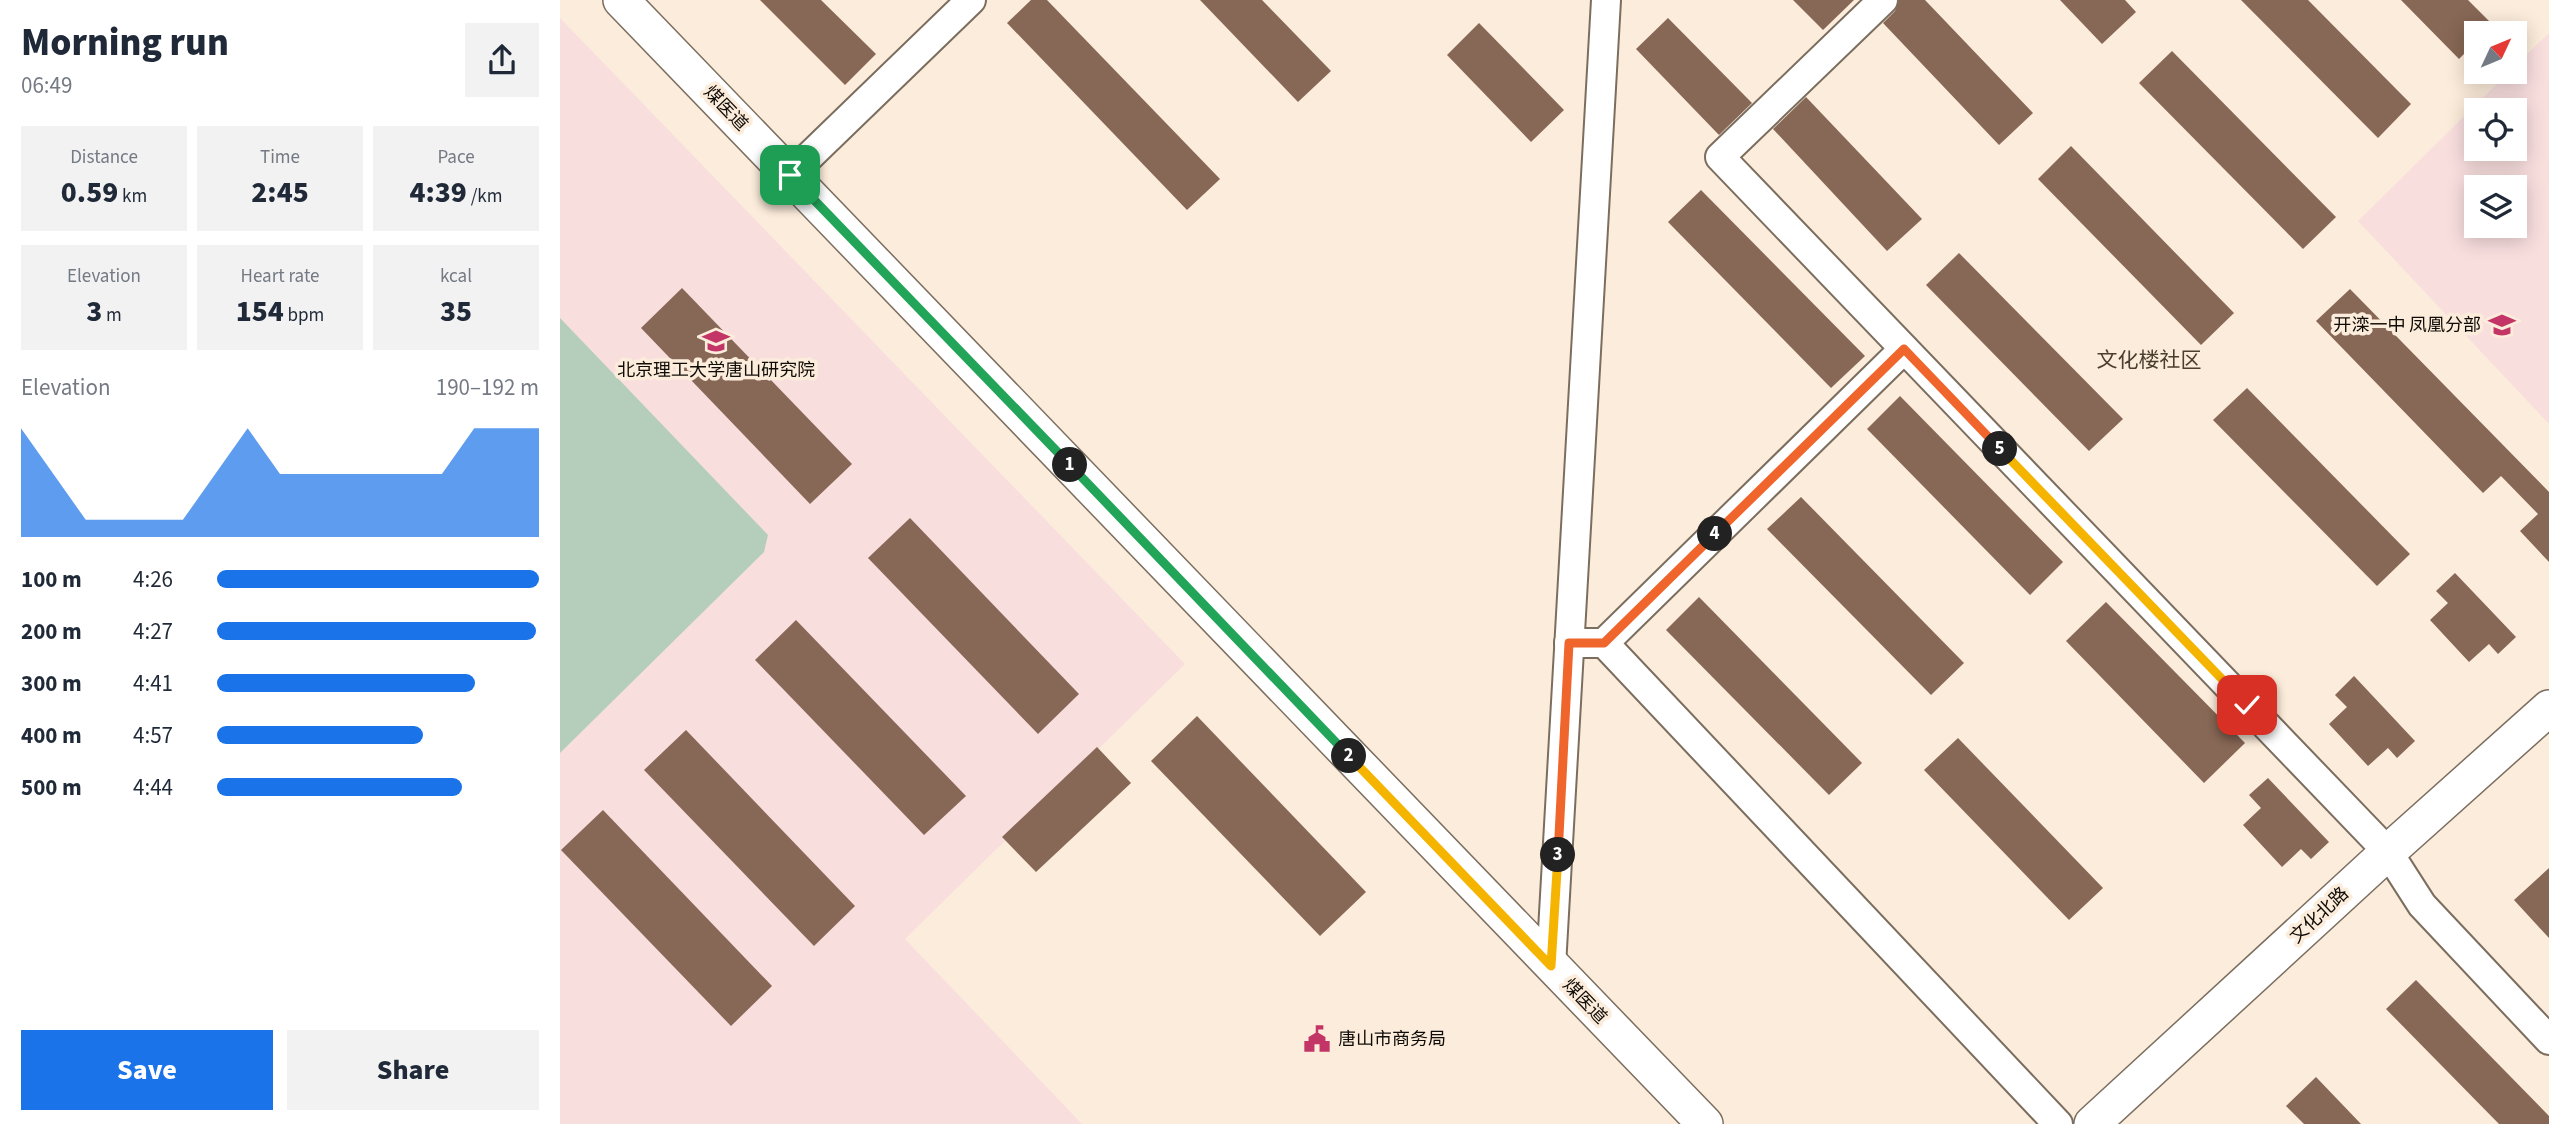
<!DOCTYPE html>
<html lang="en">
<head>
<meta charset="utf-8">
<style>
	:root { --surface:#fff; --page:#f2f2f3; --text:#1f2937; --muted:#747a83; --accent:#1a73e8 }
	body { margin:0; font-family:"Source Sans 3","Noto Sans SC",sans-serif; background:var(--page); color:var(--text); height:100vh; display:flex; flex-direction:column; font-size:26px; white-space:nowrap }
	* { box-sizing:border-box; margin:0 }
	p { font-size:23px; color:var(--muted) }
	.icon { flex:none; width:38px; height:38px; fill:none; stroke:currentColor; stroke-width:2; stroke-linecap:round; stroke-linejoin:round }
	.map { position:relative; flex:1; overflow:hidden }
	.details { display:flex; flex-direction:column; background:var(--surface); width:560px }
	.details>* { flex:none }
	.needle { width:46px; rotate:46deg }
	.tools { position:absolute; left:1904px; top:21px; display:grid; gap:14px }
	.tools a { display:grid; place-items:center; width:63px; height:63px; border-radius:0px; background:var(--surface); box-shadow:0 4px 18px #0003; font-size:35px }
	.pin { position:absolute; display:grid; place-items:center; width:60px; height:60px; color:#fff; margin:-30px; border-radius:14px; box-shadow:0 4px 10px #0006 }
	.km { position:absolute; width:35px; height:35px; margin:-18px; border-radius:50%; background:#222; color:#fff; font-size:19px; line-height:35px; text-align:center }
	.round { display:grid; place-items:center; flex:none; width:74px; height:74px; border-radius:0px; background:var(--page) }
	.headline { display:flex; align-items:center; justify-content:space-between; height:119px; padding:0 21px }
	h1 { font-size:38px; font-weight:800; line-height:52px }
	.figures { display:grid; grid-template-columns:repeat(3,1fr); gap:10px; height:119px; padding:7px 21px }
	.figures div { display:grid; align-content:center; border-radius:0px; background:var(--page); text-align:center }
	.figures b { font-size:30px; font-weight:800 }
	.figures small { font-size:19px; font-weight:400 }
	.figures p { font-size:19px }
	.chart { height:196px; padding:14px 21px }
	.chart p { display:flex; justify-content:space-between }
	.chart svg { width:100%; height:126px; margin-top:7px; fill:var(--accent); opacity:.7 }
	.primary-button { display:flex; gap:14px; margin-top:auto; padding:14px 21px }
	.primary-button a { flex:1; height:80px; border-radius:0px; background:var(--accent); color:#fff; font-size:28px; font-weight:800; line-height:80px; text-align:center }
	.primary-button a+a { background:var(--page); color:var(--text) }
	ul { padding:0 21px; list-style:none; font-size:23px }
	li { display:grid; grid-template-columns:112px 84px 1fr; align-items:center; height:52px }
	li i { height:18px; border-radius:9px; background:var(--accent) }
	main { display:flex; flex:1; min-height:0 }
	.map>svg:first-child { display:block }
	.education { fill:#f9dede; fill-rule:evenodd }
	.green { fill:#b5cebb }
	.building { fill:#876755 }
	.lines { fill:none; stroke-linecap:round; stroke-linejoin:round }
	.minor-casing { stroke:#7b6e5f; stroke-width:32 }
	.tertiary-casing { stroke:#7b6e5f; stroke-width:38 }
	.minor { stroke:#fff; stroke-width:28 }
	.tertiary { stroke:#fff; stroke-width:35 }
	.split-1-casing { stroke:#fff; stroke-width:14 }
	.split-2-casing { stroke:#fff; stroke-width:14 }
	.split-3-casing { stroke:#fff; stroke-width:14 }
	.split-4-casing { stroke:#fff; stroke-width:14 }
	.split-5-casing { stroke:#fff; stroke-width:14 }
	.split-6-casing { stroke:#fff; stroke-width:14 }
	.split-1 { stroke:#22a559; stroke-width:9 }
	.split-2 { stroke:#22a559; stroke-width:9 }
	.split-3 { stroke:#f5b400; stroke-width:9 }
	.split-4 { stroke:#f0652b; stroke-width:9 }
	.split-5 { stroke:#f0652b; stroke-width:9 }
	.split-6 { stroke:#f5b400; stroke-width:9 }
	.labels { text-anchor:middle; stroke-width:7; stroke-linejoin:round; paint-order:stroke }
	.street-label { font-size:18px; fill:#0f0b06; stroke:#fcecdb }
	.poi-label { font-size:18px; fill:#0f0b06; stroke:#fcecdb; text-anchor:end }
	.quarter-label { font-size:21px; fill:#4a3e30; stroke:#fcecdb }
</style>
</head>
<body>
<main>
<section class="details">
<div class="headline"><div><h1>Morning run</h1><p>06:49</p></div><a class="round"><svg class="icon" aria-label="share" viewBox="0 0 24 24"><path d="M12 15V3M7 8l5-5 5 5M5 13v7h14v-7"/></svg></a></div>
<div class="figures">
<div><p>Distance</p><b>0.59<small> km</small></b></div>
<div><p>Time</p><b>2:45</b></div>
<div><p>Pace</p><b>4:39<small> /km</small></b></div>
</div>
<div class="figures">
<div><p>Elevation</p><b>3<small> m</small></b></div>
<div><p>Heart rate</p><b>154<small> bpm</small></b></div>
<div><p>kcal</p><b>35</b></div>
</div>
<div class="chart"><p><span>Elevation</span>190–192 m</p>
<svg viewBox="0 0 160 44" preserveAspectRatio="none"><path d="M0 44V6L10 22L20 38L30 38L40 38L50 38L60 22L70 6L80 22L90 22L100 22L110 22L120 22L130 22L140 6L150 6L160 6V44z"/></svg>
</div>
<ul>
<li><b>100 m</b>4:26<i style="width:100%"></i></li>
<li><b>200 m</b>4:27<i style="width:99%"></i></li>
<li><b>300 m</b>4:41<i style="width:80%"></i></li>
<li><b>400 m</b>4:57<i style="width:64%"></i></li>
<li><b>500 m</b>4:44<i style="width:76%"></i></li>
</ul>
<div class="primary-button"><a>Save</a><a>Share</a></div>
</section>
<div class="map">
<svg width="1989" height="1124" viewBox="0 0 1989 1124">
	<rect width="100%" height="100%" fill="#fcecdb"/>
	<g class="education">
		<path d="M0 18 625 664 345 939 522 1124H0Z"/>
		<path d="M1989 33V424L1798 221 1949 72H1955V66ZM1916 110H1955V149H1916ZM1916 187H1955V226H1916Z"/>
	</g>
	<path class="green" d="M0 318 208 535 204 552 0 753Z"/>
	<g class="building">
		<path d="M200 0H261L316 54 285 85Z"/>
		<path d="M471 0H487L660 179 627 210 447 23Z"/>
		<path d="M640 0H702L771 71 738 102Z"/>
		<path d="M1233 0H1294L1263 30Z"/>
		<path d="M1339 0H1365L1473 113 1439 145 1323 23 1335 11Z"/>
		<path d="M1500 0H1565L1576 12 1542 44Z"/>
		<path d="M1681 0H1748L1851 104 1818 138Z"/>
		<path d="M1841 0H1908L1933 25 1925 33H1916V42L1899 59Z"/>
		<path d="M1108 18 1192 103 1159 135 1076 49Z"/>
		<path d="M919 23 1004 110 971 142 887 55Z"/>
		<path d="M1612 51 1776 217 1743 249 1579 83Z"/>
		<path d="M1246 97 1362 219 1327 251 1213 129Z"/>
		<path d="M1511 146 1674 313 1641 345 1478 179Z"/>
		<path d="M1141 190 1305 356 1271 388 1108 222Z"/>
		<path d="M1399 253 1563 419 1529 451 1366 285Z"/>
		<path d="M122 288 292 464 250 504 81 328Z"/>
		<path d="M1790 289 1989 492V562L1960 531 1978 514 1941 476 1923 493 1756 321Z"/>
		<path d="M1687 388 1850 554 1817 586 1653 420Z"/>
		<path d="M1340 396 1503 562 1470 595 1307 429Z"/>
		<path d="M1241 497 1404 663 1371 695 1207 529Z"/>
		<path d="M350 518 519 694 478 734 308 558Z"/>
		<path d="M1895 573 1956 637 1938 654 1929 644 1909 662 1870 620 1888 603 1876 591Z"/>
		<path d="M1139 597 1302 763 1269 795 1106 630Z"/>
		<path d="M1546 602 1685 743 1644 783 1506 641Z"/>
		<path d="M236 620 406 796 364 835 195 660Z"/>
		<path d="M1794 676 1855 741 1837 758 1828 748 1808 766 1769 724 1787 707 1775 695Z"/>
		<path d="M637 716 806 892 760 936 591 761Z"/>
		<path d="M126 730 295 906 254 946 84 770Z"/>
		<path d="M1398 738 1543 888 1509 920 1364 770Z"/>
		<path d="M537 747 571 783 476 872 442 837Z"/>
		<path d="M1708 778 1769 842 1751 859 1741 849 1722 867 1683 825 1701 808 1689 795Z"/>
		<path d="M43 810 212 986 171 1026 1 850Z"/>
		<path d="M1989 868V938L1954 900Z"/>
		<path d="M1856 980 1989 1116V1124H1939L1826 1009Z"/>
		<path d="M1756 1077 1801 1124H1744L1726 1106Z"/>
	</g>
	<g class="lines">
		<defs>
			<g id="minor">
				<path d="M1323 0 1160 157 1828 852 1862 905 1989 1040"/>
				<path d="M230 175 411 0"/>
				<path d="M1009 643H1044L1498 1124"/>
				<path d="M1044 643 1344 349"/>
				<path d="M991 966 1046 0"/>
			</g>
			<g id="tertiary">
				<path d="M61 0 1145 1124"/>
				<path d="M1532 1124 1828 852 1989 708"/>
			</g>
		</defs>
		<use href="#minor" class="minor-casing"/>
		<use href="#tertiary" class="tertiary-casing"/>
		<use href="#minor" class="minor"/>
		<use href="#tertiary" class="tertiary"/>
	</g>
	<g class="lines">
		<defs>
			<path id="split-1" d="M230 175 510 465"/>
			<path id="split-2" d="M510 465 789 756"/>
			<path id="split-3" d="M789 756 991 966 998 855"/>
			<path id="split-4" d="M998 855 1009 643H1044L1155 534"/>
			<path id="split-5" d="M1155 534 1344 349 1440 449"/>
			<path id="split-6" d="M1440 449 1687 705"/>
		</defs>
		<use href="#split-1" class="split-1-casing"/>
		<use href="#split-2" class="split-2-casing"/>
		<use href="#split-3" class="split-3-casing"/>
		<use href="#split-4" class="split-4-casing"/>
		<use href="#split-5" class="split-5-casing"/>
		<use href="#split-6" class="split-6-casing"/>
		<use href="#split-1" class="split-1"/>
		<use href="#split-2" class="split-2"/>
		<use href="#split-3" class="split-3"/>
		<use href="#split-4" class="split-4"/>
		<use href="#split-5" class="split-5"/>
		<use href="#split-6" class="split-6"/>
	</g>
	<defs>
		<symbol id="school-bare" viewBox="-9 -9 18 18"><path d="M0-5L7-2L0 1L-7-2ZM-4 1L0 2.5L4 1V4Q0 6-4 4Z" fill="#c23566" stroke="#fcecdb" stroke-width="2.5" paint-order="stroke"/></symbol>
		<symbol id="university-bare" viewBox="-9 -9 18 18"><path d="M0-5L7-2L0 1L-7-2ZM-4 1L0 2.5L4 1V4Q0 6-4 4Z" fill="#c23566" stroke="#fcecdb" stroke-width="2.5" paint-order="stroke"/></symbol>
		<symbol id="civic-bare" viewBox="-9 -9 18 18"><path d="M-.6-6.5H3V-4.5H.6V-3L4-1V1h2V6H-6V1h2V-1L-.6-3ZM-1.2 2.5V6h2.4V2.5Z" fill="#c23566" stroke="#fcecdb" stroke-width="2.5" paint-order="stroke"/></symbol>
	</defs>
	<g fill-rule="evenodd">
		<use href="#school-bare" x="1923" y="306" width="38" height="38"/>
		<use href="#university-bare" x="137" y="322" width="38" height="38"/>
		<use href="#civic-bare" x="738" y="1020" width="38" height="38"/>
	</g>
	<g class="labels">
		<g class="street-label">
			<text transform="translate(166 108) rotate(46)" y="6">煤医道</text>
			<text transform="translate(1759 915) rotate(-43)" y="6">文化北路</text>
			<text transform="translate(1025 1001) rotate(46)" y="6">煤医道</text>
		</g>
		<g class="poi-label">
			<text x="1921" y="331">开滦一中 凤凰分部</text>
			<text x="156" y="376" text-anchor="middle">北京理工大学唐山研究院</text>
			<text x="778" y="1045" text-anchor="start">唐山市商务局</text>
		</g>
		<g class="quarter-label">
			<text x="1589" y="367">文化楼社区</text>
		</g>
	</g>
</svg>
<div class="tools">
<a><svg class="needle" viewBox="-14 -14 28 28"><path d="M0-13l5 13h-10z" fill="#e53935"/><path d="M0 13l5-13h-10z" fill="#747a83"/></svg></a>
<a><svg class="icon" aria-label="locate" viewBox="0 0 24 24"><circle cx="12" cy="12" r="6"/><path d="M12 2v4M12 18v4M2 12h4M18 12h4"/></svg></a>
<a><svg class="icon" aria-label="layers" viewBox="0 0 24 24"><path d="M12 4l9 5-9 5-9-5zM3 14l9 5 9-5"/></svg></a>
</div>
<div class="pin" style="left:230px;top:175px;background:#1e9e55"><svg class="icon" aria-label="arrive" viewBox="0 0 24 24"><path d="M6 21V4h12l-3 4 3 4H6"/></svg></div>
<div class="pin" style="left:1687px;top:705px;background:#d93025"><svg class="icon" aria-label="check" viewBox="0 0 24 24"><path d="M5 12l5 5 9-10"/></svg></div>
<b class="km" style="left:510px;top:465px">1</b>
<b class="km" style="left:789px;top:756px">2</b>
<b class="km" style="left:998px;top:855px">3</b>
<b class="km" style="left:1155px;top:534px">4</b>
<b class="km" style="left:1440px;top:449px">5</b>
</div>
</main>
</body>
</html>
